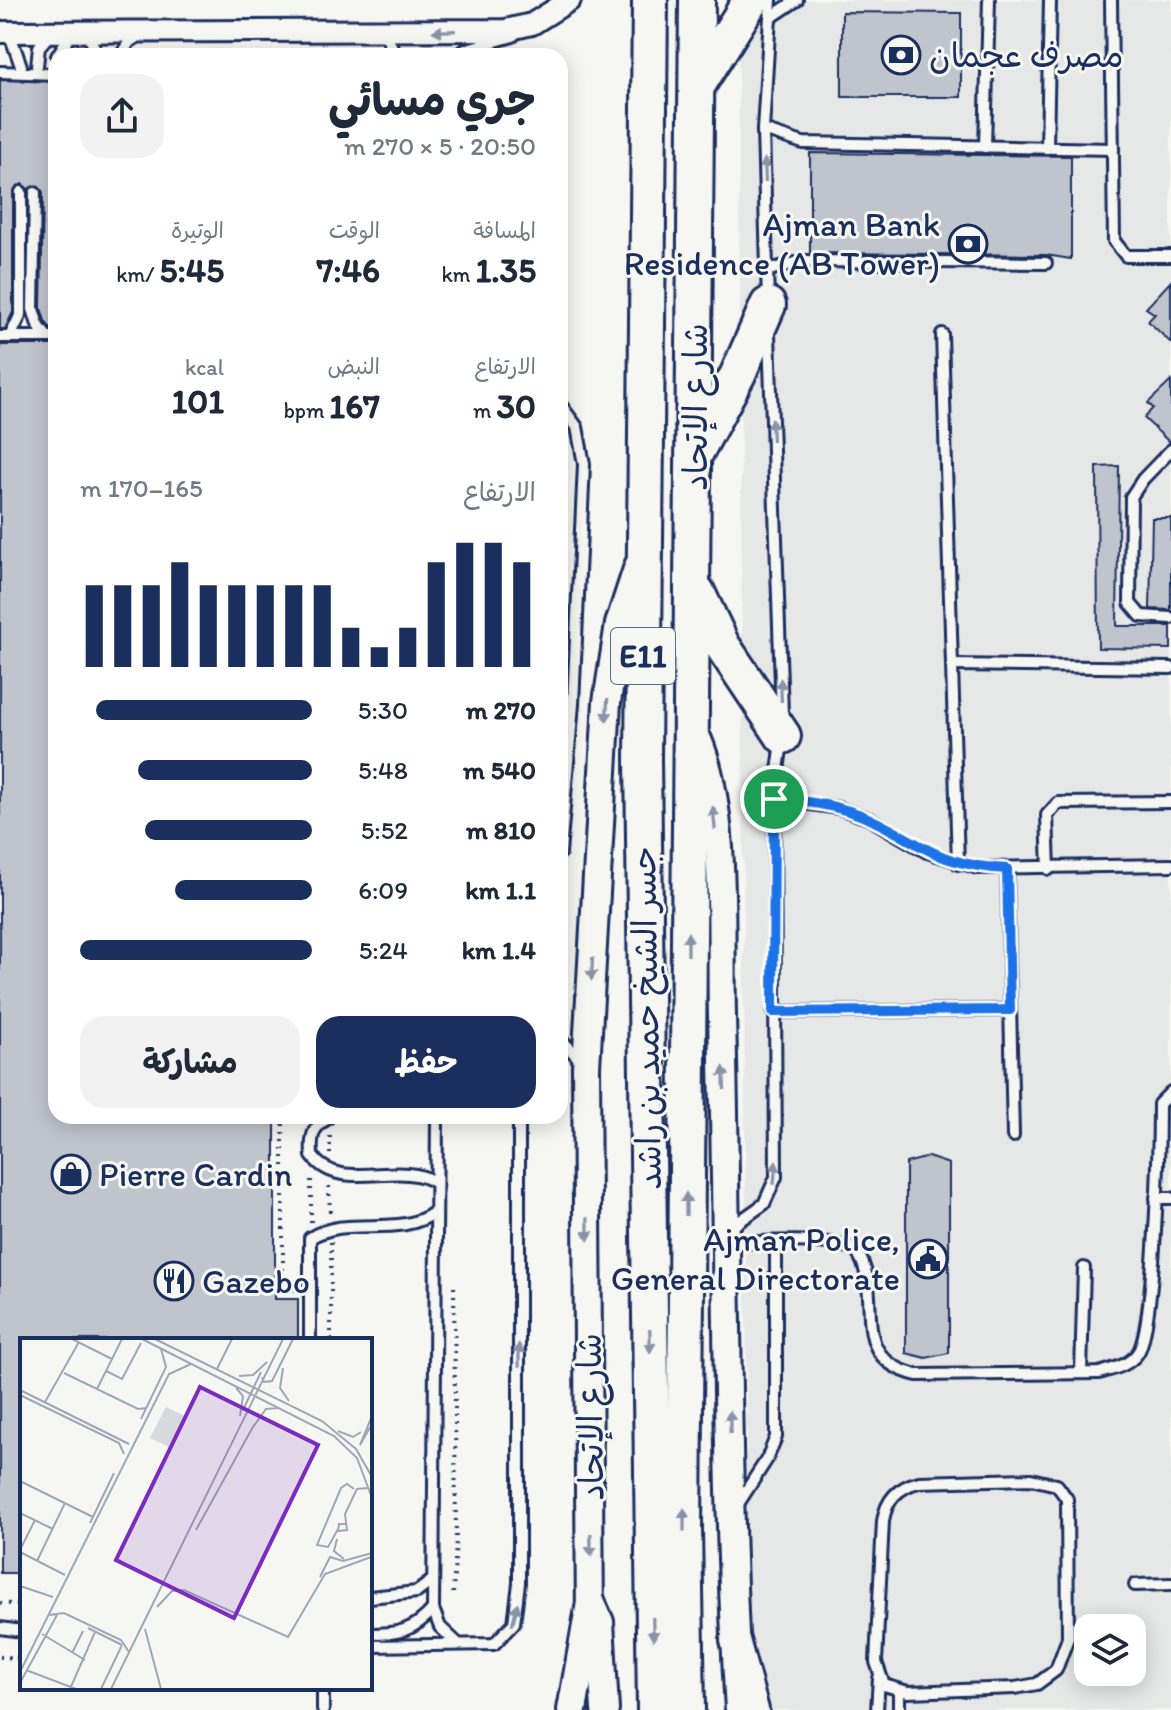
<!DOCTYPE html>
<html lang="ar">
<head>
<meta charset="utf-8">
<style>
	:root { --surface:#fff; --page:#f2f2f3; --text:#1f2937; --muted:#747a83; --accent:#1b2f5e }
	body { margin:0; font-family:Itim,"Playpen Sans Arabic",sans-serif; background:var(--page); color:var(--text); direction:rtl; height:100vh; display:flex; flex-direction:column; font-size:30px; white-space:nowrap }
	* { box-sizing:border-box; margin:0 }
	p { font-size:26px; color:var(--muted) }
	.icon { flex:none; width:44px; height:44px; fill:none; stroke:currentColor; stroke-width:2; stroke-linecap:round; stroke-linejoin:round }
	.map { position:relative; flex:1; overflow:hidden; direction:ltr }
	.sheet { position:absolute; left:48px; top:48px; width:520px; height:1076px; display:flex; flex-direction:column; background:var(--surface); border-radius:24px; box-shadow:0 4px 20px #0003; direction:rtl }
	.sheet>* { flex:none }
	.tools { position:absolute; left:1074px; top:1614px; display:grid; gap:16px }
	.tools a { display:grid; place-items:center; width:72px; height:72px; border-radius:16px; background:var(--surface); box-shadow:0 4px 20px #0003; font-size:40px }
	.pin { position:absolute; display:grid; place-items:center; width:68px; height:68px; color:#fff; margin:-34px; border:4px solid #fff; border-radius:50%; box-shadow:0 2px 8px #0007 }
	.round { display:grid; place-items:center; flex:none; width:84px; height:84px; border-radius:24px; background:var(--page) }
	.overview { display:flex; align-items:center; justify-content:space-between; height:136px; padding:0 32px }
	h1 { font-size:44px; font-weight:700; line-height:60px }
	.metrics { display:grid; grid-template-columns:repeat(3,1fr); gap:12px; height:136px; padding:8px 32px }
	.metrics div { display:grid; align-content:center }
	.metrics b { font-size:34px; font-weight:700 }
	.metrics small { font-size:22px; font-weight:400 }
	.metrics p { font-size:22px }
	.chart { height:224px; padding:16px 32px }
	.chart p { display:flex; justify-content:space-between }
	.chart svg { width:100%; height:144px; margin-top:8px; stroke:var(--accent); stroke-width:6 }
	.cta { display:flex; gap:16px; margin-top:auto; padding:16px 32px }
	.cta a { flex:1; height:92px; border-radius:24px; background:var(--accent); color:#fff; font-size:32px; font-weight:700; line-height:92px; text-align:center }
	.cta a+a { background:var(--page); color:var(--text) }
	ul { padding:0 32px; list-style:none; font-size:26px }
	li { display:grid; grid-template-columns:128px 96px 1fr; align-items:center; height:60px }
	li i { height:20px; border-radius:10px; background:var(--accent) }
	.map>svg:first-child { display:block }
	.built { fill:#e6e7e7; fill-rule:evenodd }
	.building { fill:#c0c4cd; stroke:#1b2f5e; stroke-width:2 }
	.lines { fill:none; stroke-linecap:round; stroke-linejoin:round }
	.service-casing { stroke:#1b2f5e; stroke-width:16 }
	.minor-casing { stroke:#1b2f5e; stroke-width:26 }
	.tertiary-casing { stroke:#1b2f5e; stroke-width:32 }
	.secondary-casing { stroke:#1b2f5e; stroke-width:34 }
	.trunk-casing { stroke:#1b2f5e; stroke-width:40 }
	.path { stroke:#1b2f5e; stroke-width:4; stroke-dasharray:2 6; stroke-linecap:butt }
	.service { stroke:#f6f6f2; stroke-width:10 }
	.minor { stroke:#f6f6f2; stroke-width:20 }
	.tertiary { stroke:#f6f6f2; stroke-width:26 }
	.secondary { stroke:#f6f6f2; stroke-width:28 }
	.trunk { stroke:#f6f6f2; stroke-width:34 }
	.oneway { fill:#8892a8 }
	.route-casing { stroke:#fff; stroke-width:16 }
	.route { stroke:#1a73e8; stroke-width:10 }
	.labels { text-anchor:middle; stroke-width:6; stroke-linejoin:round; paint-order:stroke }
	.shield { fill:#f6f6f2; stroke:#5d6b8a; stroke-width:2 }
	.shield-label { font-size:32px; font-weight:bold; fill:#1b2f5e }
	.poi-label { font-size:34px; fill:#1b2f5e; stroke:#f6f6f2; text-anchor:start }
	.street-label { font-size:34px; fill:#1b2f5e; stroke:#f6f6f2 }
	.inset-road { fill:none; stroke:#9ea6b7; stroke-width:2 }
	.view { fill:#7b2cbf; fill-opacity:0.15; stroke:#7b2cbf; stroke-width:4 }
	.inset-edge { fill:none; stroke:#1b2f5e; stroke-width:4 }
</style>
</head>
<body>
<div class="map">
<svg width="1171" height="1710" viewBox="0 0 1171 1710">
	<rect width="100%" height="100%" fill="#f6f6f2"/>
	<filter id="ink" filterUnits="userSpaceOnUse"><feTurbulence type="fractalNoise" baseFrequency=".0125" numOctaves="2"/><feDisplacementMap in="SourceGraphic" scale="16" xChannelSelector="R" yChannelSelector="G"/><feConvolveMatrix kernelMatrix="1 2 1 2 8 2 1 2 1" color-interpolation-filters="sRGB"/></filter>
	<g filter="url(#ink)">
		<path class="built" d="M738 0H1171V1710H753L741 1629 747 1437ZM1088 1628H1132V1672H1088Z"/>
		<g class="building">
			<path d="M842 12 961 13V97H842Z"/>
			<path d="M0 80 56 82V329H51L45 321 41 308 43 192 38 186 28 189 22 184 13 192V312L5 329H0Z"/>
			<path d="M810 153 1071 156V259L1046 255 810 253Z"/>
			<path d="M1171 281V343L1148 321 1155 314 1146 308Z"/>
			<path d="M0 345H56V1116H275V1299H298V1340H22V1573H0Z"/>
			<path d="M1171 381V442H1169L1144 418 1153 408 1148 403Z"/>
			<path d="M1119 466 1117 626H1171V649L1098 648 1097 467Z"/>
			<path d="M1152 518H1171V610L1150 609Z"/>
			<path d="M928 1157 949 1164V1353L926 1358 906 1353V1163Z"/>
		</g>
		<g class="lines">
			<defs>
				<g id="service">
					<path d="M1111 0 1114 241 1126 256H1171"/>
					<path d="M770 18 797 0"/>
					<path d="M9 32 21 66"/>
					<path d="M87 32 98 56"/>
					<path d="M384 33 397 56"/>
					<path d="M57 56 71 34"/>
					<path d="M121 56 129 42 140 35"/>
					<path d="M455 56 467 49 513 36"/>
					<path d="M37 66 39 47 50 34"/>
					<path d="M0 72 56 74"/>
					<path d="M763 130 803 143 1113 149"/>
					<path d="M985 147 989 0"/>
					<path d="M1047 148 1050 0"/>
					<path d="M35 193 33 309 38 325 47 337"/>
					<path d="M769 270 803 261 1046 263"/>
					<path d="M768 302 763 130 771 0"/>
					<path d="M769 334 782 714"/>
					<path d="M942 334 958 864"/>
					<path d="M0 337H56"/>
					<path d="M10 337 21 314V192"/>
					<path d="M560 404 577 427 584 464 573 704 560 853"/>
					<path d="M1171 450 1143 479 1131 497 1130 603 1141 616 1171 618"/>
					<path d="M952 665 1171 668"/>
					<path d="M774 799 839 808 870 819 927 852 977 868 1171 865"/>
					<path d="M1007 869 1013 1136"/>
					<path d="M1049 869 1047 815 1058 803 1171 802"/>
					<path d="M773 1012 1010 1010"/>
					<path d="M560 1038 583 1063"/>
					<path d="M437 1116 433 1609 440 1627 458 1644"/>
					<path d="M327 1119C311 1127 311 1140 312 1156 341 1195 400 1158 436 1183"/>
					<path d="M1156 1198H1171"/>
					<path d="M730 1228 764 1204 776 1177 774 799 782 742"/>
					<path d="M728 1243C763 1243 825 1236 856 1250 887 1296 843 1357 917 1375L1099 1373C1113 1369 1128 1366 1137 1354 1155 1333 1159 1142 1159 1104L1171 1092"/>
					<path d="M310 1340V1238C347 1214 399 1239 435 1212"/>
					<path d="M1081 1373 1084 1268"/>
					<path d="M1031 1479 1057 1485 1067 1499 1068 1638 1056 1670 1037 1684 1015 1688 908 1692 884 1685 876 1662 883 1521C886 1500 898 1487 919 1482Z"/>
					<path d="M736 1507 767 1459 776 1437V1243"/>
					<path d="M1135 1585 1171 1584"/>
					<path d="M370 1597 417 1592 433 1580"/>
					<path d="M0 1628 22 1631"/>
					<path d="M370 1634C398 1634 414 1631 433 1609"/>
					<path d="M370 1646 494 1644 514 1623 519 1583V1116"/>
					<path d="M899 1692V1710"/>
					<path d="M323 1710V1688"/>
					<path d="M877 1710 879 1678"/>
				</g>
				<path id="minor" d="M0 32 506 30 532 24 570 0"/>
				<g id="tertiary">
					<path d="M698 740C728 812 720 936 722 1016 728 1247 725 1479 739 1710"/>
					<path d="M593 1606 600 1622 605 1710"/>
					<path d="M590 1622 586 1067 607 702 619 624 638 566"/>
				</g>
				<g id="secondary">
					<path d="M735 1640 754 1710"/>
					<path d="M572 1710 591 1603"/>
				</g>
				<g id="trunk">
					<path d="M650 0 643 759 655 1710"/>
					<path d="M699 83 751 0"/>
					<path d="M696 452 738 374 768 305"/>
					<path d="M697 592 722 645 783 736"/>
					<path d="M687 1710 684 1529 697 0"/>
				</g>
			</defs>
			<use href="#service" class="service-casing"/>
			<use href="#minor" class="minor-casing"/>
			<use href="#tertiary" class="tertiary-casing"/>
			<use href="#secondary" class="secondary-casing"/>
			<use href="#trunk" class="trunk-casing"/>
			<g class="path">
				<path d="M283 1116V1289L298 1290"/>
				<path d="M330 1154V1134"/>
				<path d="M329 1186 330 1214"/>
				<path d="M311 1222V1175"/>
				<path d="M331 1242V1340"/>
				<path d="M453 1593 456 1541 454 1281"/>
				<path d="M0 1603 22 1605"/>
				<path d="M0 1657 22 1658"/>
			</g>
			<use href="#service" class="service"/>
			<use href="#minor" class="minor"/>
			<use href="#tertiary" class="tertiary"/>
			<use href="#secondary" class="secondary"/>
			<use href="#trunk" class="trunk"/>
		</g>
		<defs><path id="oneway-solid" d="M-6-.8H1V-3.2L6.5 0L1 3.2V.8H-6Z" transform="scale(2)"/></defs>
		<g class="oneway">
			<use href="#oneway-solid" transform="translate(444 31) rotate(178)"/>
			<use href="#oneway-solid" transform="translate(765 170) rotate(-92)"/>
			<use href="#oneway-solid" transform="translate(772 430) rotate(-92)"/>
			<use href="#oneway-solid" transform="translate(781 690) rotate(-92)"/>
			<use href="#oneway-solid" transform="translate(607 710) rotate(93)"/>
			<use href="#oneway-solid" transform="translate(714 818) rotate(-96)"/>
			<use href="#oneway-solid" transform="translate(688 944) rotate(-90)"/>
			<use href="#oneway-solid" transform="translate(592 969) rotate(93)"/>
			<use href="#oneway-solid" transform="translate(724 1078) rotate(-92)"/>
			<use href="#oneway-solid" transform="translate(775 1173) rotate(-85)"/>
			<use href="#oneway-solid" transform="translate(686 1204) rotate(-90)"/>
			<use href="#oneway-solid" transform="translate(588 1229) rotate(89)"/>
			<use href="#oneway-solid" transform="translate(650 1341) rotate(89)"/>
			<use href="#oneway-solid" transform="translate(519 1355) rotate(-91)"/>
			<use href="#oneway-solid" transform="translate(730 1422) rotate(-91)"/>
			<use href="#oneway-solid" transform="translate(684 1520) rotate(-90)"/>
			<use href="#oneway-solid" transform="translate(591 1545) rotate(89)"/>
			<use href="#oneway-solid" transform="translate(515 1614) rotate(-76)"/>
			<use href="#oneway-solid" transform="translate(653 1629) rotate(89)"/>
		</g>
	</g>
	<g class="lines" filter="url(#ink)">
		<defs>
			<path id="route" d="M774 799C807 801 839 805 870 819 927 846 937 865 1007 869L1010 1010 773 1012Z"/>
		</defs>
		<use href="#route" class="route-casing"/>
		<use href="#route" class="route"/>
	</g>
	<defs>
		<symbol id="bank-ring" viewBox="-11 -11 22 22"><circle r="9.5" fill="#f6f6f2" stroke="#1b2f5e" stroke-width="1.5"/><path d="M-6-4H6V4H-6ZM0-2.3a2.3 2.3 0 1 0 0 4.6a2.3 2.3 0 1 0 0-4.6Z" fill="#1b2f5e"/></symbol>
		<symbol id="shop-ring" viewBox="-11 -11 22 22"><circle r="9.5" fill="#f6f6f2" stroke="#1b2f5e" stroke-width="1.5"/><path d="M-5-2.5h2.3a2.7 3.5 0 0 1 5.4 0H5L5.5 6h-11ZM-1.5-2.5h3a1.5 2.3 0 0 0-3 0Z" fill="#1b2f5e"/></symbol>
		<symbol id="civic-ring" viewBox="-11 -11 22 22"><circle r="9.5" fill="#f6f6f2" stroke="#1b2f5e" stroke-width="1.5"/><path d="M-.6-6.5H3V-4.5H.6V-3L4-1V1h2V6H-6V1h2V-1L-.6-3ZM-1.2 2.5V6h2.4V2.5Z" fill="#1b2f5e"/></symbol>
		<symbol id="restaurant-ring" viewBox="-11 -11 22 22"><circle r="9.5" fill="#f6f6f2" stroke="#1b2f5e" stroke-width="1.5"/><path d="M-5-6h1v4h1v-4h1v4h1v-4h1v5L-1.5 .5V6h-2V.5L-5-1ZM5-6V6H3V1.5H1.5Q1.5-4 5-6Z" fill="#1b2f5e"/></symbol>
	</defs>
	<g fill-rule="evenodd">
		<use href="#bank-ring" x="879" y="33" width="44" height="44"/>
		<use href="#bank-ring" x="946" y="222" width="44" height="44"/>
		<use href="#shop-ring" x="49" y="1152" width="44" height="44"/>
		<use href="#civic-ring" x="906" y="1237" width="44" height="44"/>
		<use href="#restaurant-ring" x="152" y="1259" width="44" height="44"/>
	</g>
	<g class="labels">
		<rect class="shield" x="611" y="628" width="64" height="56" rx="6"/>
		<g class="shield-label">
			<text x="643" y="667">E11</text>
		</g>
		<g class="poi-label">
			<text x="929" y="67">مصرف عجمان</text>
			<text x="940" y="236" text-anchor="end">Ajman Bank<tspan x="940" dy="39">Residence (AB Tower)</tspan></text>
			<text x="99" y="1186">Pierre Cardin</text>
			<text x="900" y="1251" text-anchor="end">Ajman Police,<tspan x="900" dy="39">General Directorate</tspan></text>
			<text x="202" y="1293">Gazebo</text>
		</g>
		<g class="street-label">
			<text transform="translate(695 407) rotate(-90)" y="12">شارع الإتحاد</text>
			<text transform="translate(646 1018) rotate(-91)" y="12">جسر الشيخ حميد بن راشد</text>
			<text transform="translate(590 1417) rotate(-91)" y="12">شارع الإتحاد</text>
		</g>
	</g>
	<g transform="translate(20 1338)">
		<rect width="352" height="352" fill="#f6f6f2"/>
		<path d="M146 69 165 78 149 109 130 100Z" fill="#d6d9dd"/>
		<path class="inset-road" d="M52 1 92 21M122 1 314 98 337 120 352 160M135 1 302 83 336 111 352 139M263 30 260 50 269 63M197 31 212 1M86 33 102 41 121 5M44 35 118 71 127 70M219 38 233 37 247 24M242 39 244 44 252 43 273 1M216 50 223 58 220 78M77 51 102 1M0 52 109 106M0 57 99 105 104 116M25 64 59 4M223 72 241 34M352 78 340 107 352 86M121 81 146 29 141 11M233 89 246 71 258 70M318 93 333 99 341 94M352 134V95M0 143 73 179M0 175 33 191M70 185 94 135M327 186H319L318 193 327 192 325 176 337 151 348 150M318 191 308 209 297 207 321 150 327 146 334 151M176 192 234 87M317 201 314 213 324 221M0 212 15 182M0 214 45 237M17 223 45 165M300 239 310 219 323 223 352 215M0 248 33 259M137 269 152 253 164 252 268 299 305 236 351 219M29 277 44 275 101 302 109 314M68 290 102 307M125 291 141 351M22 296 65 322M52 315 63 293M1 332 149 36 171 26M6 332 56 351M0 345 37 277M50 351 75 294M81 351 102 307M91 351 263 1"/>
		<path class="view" d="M180 49 298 107 214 280 96 222Z"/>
		<rect width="352" height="352" class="inset-edge"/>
	</g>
</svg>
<div class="tools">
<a><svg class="icon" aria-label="layers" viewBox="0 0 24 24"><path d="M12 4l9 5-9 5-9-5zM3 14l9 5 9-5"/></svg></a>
</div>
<div class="pin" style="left:774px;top:799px;background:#1e9e55"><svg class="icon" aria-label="arrive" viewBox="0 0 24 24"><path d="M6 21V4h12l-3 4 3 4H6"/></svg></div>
<section class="sheet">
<div class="overview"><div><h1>جري مسائي</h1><p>20:50 · 5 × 270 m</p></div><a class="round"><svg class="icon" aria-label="share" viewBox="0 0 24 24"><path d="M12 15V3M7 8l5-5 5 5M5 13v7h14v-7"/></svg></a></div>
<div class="metrics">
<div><p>المسافة</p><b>1.35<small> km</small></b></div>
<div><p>الوقت</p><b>7:46</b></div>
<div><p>الوتيرة</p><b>5:45<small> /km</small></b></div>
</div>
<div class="metrics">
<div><p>الارتفاع</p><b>30<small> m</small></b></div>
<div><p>النبض</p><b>167<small> bpm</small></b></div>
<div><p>kcal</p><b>101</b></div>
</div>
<div class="chart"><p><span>الارتفاع</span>165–170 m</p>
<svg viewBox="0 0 160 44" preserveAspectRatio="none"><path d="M5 44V19M15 44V19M25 44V19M35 44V12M45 44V19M55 44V19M65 44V19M75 44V19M85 44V19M95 44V32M105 44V38M115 44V32M125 44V12M135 44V6M145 44V6M155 44V12"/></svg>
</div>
<ul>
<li><b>270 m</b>5:30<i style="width:93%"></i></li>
<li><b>540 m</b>5:48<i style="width:75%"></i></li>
<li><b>810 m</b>5:52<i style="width:72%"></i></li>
<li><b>1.1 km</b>6:09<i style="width:59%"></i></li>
<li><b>1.4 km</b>5:24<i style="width:100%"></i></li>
</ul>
<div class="cta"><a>حفظ</a><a>مشاركة</a></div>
</section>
</div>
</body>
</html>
